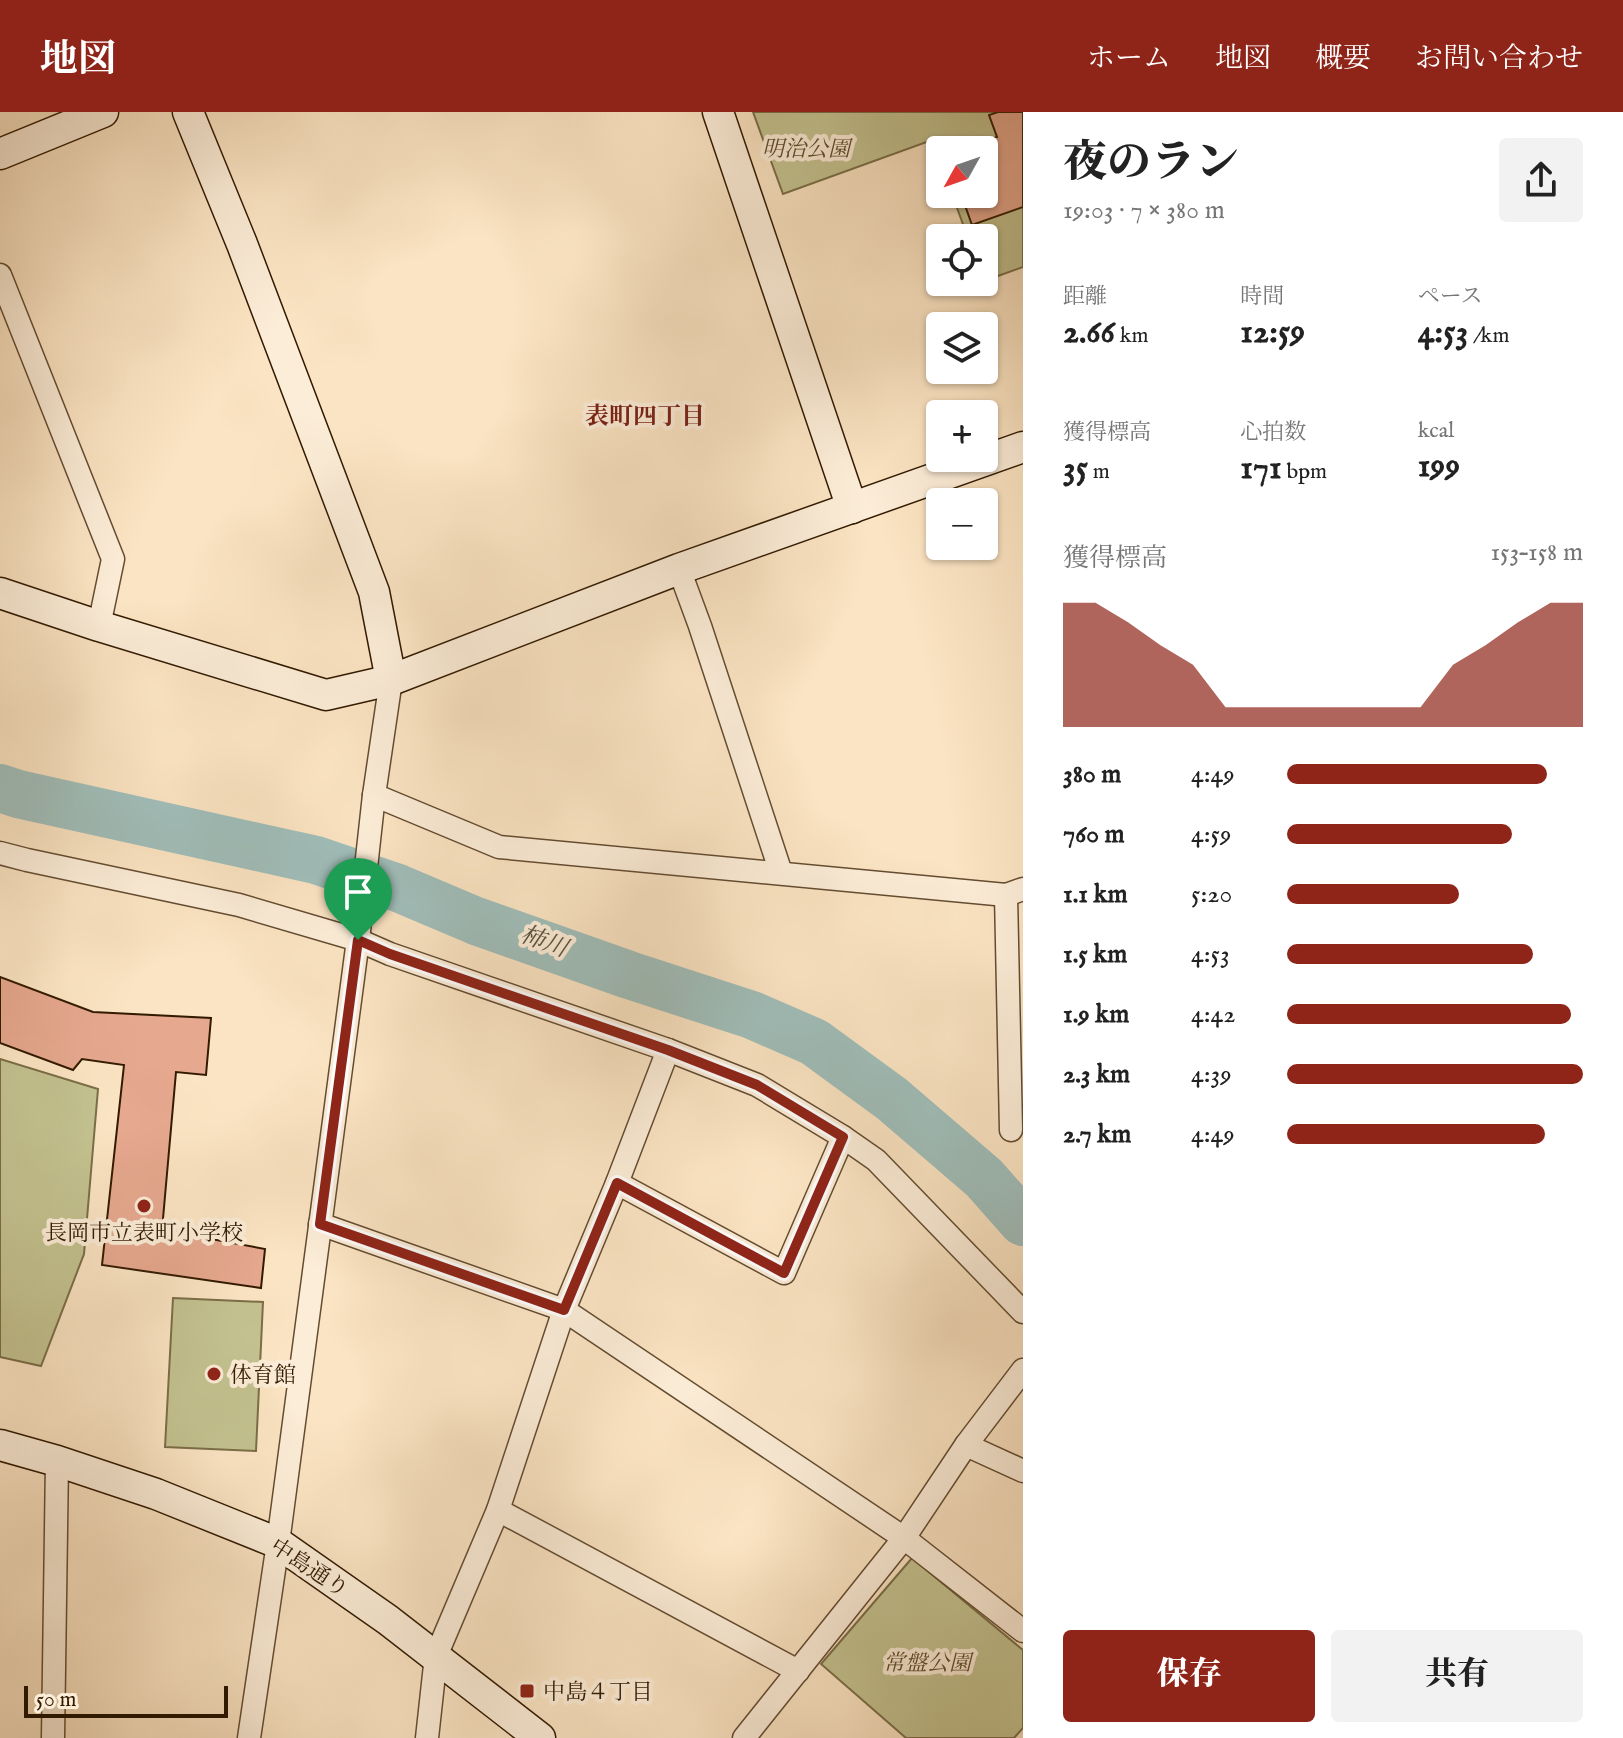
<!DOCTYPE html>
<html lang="ja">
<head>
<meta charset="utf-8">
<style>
	:root { --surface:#fff; --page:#f2f2f2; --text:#222; --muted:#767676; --accent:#8f2418 }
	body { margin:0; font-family:"IM FELL English","Noto Serif JP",serif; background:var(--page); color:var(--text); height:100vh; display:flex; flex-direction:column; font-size:30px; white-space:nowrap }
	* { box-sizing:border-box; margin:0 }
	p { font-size:26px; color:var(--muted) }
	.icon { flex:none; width:44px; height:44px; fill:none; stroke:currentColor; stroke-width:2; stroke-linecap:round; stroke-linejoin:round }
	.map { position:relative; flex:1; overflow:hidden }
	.details { display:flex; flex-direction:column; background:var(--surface); width:600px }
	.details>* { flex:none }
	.needle { width:52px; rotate:230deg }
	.tools { position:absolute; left:926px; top:24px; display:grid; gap:16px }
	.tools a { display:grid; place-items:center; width:72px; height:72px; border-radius:8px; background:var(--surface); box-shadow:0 2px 6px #0004; font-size:40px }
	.scale { position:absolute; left:24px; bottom:20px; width:204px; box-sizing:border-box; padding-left:8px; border:4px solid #321a00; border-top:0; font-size:22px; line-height:28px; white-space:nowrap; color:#321a00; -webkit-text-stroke:6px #fcedd8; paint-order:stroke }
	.pin { position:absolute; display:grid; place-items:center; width:68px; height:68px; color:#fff; margin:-82px -34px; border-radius:50% 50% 50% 0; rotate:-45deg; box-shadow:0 0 8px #0007 }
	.pin .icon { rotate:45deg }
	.round { display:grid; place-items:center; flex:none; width:84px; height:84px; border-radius:8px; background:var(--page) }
	.overview { display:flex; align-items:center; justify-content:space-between; height:136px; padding:0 40px }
	h1 { font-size:44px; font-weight:800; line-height:60px }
	.metrics { display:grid; grid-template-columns:repeat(3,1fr); gap:12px; height:136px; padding:8px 40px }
	.metrics div { display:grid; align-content:center }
	.metrics b { font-size:34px; font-weight:800 }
	.metrics small { font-size:22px; font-weight:400 }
	.metrics p { font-size:22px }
	.chart { height:224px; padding:16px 40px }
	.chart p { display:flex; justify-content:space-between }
	.chart svg { width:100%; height:144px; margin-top:8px; fill:var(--accent); opacity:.7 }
	.primary-button { display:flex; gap:16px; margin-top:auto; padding:16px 40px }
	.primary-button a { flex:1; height:92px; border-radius:8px; background:var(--accent); color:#fff; font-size:32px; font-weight:800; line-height:92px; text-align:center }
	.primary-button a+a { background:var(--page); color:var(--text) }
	ul { padding:0 40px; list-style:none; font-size:26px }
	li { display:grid; grid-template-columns:128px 96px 1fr; align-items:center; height:60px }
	li i { height:20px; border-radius:10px; background:var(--accent) }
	header { display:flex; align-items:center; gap:48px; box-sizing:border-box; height:112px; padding:0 40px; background:var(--accent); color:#fff }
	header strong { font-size:38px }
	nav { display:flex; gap:44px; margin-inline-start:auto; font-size:28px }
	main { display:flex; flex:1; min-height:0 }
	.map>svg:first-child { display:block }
	.green { fill:#c3c290; stroke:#7a6e48; stroke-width:2 }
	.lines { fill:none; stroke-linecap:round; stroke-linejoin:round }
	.river { stroke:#a0beba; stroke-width:48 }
	.building { fill:#e6a88f; stroke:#321a00; stroke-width:2 }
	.street-casing { stroke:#644c31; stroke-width:25 }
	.secondary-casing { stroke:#321a00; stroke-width:33 }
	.street { stroke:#fcedd8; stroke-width:22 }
	.secondary { stroke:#fcedd8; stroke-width:30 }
	.route-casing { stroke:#fff; stroke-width:16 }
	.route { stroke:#8f2418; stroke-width:10 }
	.poi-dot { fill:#8f2418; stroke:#fcedd8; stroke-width:3 }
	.labels { text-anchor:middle; stroke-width:8; stroke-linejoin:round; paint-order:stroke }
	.park-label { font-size:22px; font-style:italic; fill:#5e4c2b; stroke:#fcedd8 }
	.poi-label { font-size:22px; fill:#321a00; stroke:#fcedd8; text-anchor:start }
	.street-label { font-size:22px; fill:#321a00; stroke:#fcedd8 }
	.neighbourhood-label { font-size:24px; font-weight:bold; fill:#7a1f14; stroke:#fcedd8 }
	.water-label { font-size:24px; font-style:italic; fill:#585341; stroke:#fcedd8 }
</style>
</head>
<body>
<header>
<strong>地図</strong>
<nav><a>ホーム</a><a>地図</a><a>概要</a><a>お問い合わせ</a></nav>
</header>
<main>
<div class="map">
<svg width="1023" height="1626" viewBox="0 0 1023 1626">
	<rect width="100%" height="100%" fill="#fbe4c3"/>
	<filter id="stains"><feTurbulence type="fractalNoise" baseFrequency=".0025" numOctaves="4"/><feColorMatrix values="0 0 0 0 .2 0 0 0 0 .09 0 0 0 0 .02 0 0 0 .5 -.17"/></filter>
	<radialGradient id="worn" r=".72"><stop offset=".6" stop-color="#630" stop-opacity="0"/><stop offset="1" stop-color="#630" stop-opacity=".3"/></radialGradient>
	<g class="green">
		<path d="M753 0H1023V155L984 169V126H968L952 82H984V38H940V49L932 28 783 82Z"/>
		<path d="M0 947 98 977 84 1142 41 1254 0 1245Z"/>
		<path d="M173 1186 263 1190 256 1339 165 1335Z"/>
		<path d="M912 1446 1023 1538V1616L1014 1626H906L821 1552Z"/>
	</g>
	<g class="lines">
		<path class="river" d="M0 676 18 682 316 748 398 776 476 809 629 863 752 903 814 930 892 987 984 1066 1023 1110"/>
	</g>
	<g class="building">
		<path d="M998 0H1023V95L972 113 961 82H984V38H962L997 25 989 3Z"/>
		<path d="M0 865 93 900 211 906 206 963 176 960 162 1118 265 1137 261 1176 102 1153 124 953 82 947 73 958 0 931Z"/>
	</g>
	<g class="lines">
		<defs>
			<g id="street">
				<path d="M0 163 113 447 99 514"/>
				<path d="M679 457 700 514 781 761"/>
				<path d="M391 568 374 683 499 735 1006 783 1023 777"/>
				<path d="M0 741 27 748 239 793 358 828 390 842 668 938 757 973 843 1025 876 1048 1023 1200"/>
				<path d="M1006 783 1011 1018"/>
				<path d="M617 1071 784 1161 843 1025"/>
				<path d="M320 1112 564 1198 904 1426 1023 1519"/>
				<path d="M966 1333 1023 1359"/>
				<path d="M498 1398 798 1559"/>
				<path d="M53 1626 57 1349"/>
				<path d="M249 1626 278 1431 358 828 374 683"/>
				<path d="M427 1626 436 1544 498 1398 564 1198 617 1071 668 938"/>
				<path d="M744 1626 904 1426 966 1333 1023 1258"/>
			</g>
			<g id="secondary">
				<path d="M188 0 242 132 374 480 391 568"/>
				<path d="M718 0 852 396"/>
				<path d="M0 42 103 0"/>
				<path d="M0 481 99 514 326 583 391 568 679 457 1023 335"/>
				<path d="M0 1333 57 1349 156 1382 278 1431 388 1508 540 1626"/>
			</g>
		</defs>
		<use href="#street" class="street-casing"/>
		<use href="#secondary" class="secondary-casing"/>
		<use href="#street" class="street"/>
		<use href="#secondary" class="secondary"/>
	</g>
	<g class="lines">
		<defs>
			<path id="route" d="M358 828 390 842 668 938 757 973 843 1025 784 1161 617 1071 564 1198 320 1112Z"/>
		</defs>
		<use href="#route" class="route-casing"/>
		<use href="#route" class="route"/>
	</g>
	<g class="poi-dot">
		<circle cx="144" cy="1094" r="8"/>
		<circle cx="214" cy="1262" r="8"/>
		<rect x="519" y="1571" width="16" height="16" rx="4"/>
	</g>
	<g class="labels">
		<g class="park-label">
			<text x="806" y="44">明治公園</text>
			<text x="927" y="1558">常盤公園</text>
		</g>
		<g class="poi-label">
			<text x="144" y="1128" text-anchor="middle">長岡市立表町小学校</text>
			<text x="230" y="1270">体育館</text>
			<text x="543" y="1587">中島４丁目</text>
		</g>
		<g class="street-label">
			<text transform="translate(310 1455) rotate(33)" y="8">中島通り</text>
		</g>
		<g class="neighbourhood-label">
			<text x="645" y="312">表町四丁目</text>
		</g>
		<g class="water-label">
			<text transform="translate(544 829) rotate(20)" y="8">柿川</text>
		</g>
	</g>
	<rect width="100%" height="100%" filter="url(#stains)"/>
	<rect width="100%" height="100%" fill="url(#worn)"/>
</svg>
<div class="tools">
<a><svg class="needle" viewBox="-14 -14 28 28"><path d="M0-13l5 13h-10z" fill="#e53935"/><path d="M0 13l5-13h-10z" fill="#767676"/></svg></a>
<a><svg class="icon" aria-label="locate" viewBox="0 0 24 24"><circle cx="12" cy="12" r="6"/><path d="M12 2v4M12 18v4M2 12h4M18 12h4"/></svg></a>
<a><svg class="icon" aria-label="layers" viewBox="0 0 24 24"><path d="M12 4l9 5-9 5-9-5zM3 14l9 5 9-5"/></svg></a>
<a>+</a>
<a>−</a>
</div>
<div class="scale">50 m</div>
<div class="pin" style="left:358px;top:828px;background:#1e9e55"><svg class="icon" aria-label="arrive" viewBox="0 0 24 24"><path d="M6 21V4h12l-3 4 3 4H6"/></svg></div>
</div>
<section class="details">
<div class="overview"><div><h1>夜のラン</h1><p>19:03 · 7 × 380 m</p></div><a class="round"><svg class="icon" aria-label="share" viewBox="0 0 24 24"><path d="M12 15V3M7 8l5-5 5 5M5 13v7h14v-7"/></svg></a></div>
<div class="metrics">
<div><p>距離</p><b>2.66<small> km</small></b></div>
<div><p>時間</p><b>12:59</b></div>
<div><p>ペース</p><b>4:53<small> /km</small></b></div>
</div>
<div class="metrics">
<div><p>獲得標高</p><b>35<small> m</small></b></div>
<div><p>心拍数</p><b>171<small> bpm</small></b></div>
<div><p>kcal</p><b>199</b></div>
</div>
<div class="chart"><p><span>獲得標高</span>153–158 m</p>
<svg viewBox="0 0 160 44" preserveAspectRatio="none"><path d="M0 44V6L10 6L20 12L30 19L40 25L50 38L60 38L70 38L80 38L90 38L100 38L110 38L120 25L130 19L140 12L150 6L160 6V44z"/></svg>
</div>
<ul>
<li><b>380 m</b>4:49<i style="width:88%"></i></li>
<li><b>760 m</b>4:59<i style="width:76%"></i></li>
<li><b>1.1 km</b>5:20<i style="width:58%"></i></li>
<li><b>1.5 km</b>4:53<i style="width:83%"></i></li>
<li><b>1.9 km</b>4:42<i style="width:96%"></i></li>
<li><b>2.3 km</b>4:39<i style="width:100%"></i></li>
<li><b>2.7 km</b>4:49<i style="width:87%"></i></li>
</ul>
<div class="primary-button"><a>保存</a><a>共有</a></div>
</section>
</main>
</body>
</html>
